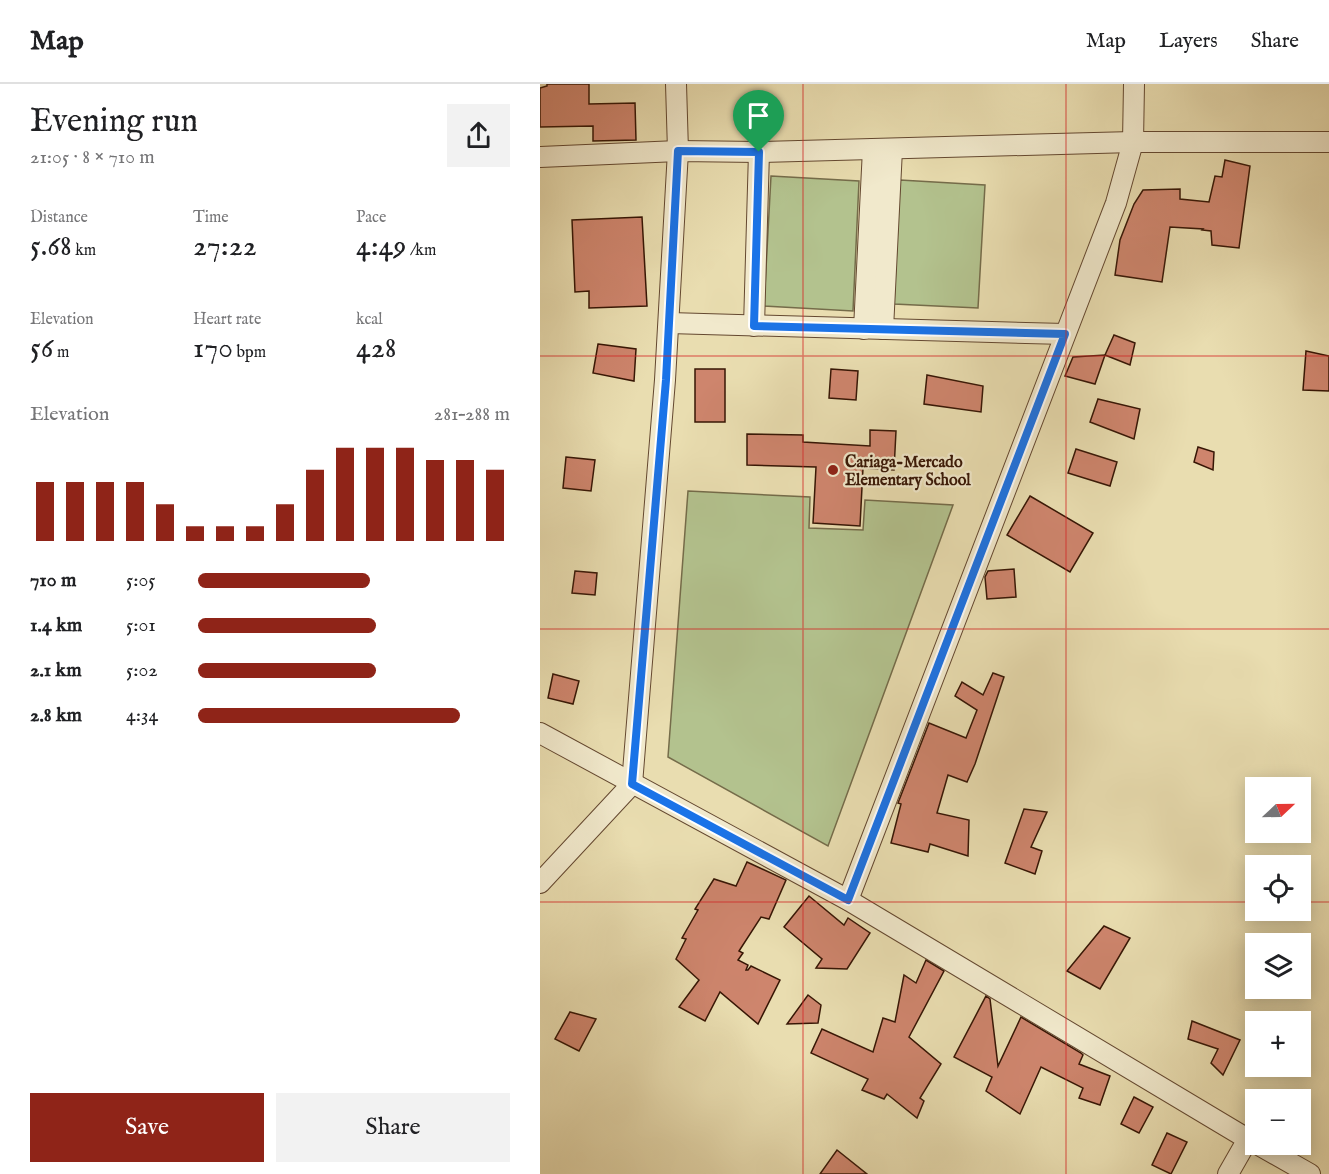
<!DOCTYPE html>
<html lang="en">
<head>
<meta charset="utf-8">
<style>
	:root { --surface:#fff; --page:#f2f2f2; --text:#202124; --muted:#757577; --line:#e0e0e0; --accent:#8f2418 }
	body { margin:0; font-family:"IM FELL English",serif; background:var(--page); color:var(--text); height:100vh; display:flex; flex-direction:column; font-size:22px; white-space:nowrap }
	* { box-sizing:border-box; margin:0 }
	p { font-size:20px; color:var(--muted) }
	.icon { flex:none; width:33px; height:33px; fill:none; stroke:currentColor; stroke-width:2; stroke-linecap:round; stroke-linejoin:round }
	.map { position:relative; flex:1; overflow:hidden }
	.panel { display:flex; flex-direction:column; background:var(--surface); width:540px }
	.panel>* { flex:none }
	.needle { width:39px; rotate:68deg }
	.fabs { position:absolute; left:705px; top:693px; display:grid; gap:12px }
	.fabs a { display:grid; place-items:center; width:66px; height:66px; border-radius:0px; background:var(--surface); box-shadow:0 3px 15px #0003; font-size:30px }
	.pin { position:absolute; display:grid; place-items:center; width:51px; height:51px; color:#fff; margin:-62px -26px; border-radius:50% 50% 50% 0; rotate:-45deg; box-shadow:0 0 6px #0007 }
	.pin .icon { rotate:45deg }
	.round { display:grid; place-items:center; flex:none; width:63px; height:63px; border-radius:0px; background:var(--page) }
	.head { display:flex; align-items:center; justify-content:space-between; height:102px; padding:0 30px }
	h1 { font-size:33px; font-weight:600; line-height:45px }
	.metrics { display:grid; grid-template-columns:repeat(3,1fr); gap:9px; height:102px; padding:6px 30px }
	.metrics div { display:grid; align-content:center }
	.metrics b { font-size:30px; font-weight:600 }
	.metrics small { font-size:16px; font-weight:400 }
	.metrics p { font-size:16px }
	.chart { height:168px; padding:12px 30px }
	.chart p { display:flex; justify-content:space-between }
	.chart svg { width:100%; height:108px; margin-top:6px; stroke:var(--accent); stroke-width:6 }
	.action { display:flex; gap:12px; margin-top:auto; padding:12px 30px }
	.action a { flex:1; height:69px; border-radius:0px; background:var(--accent); color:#fff; font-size:24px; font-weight:600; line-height:69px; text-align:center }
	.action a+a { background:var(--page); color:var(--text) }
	ul { padding:0 30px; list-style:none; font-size:20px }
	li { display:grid; grid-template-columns:96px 72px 1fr; align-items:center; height:45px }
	li i { height:15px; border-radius:8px; background:var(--accent) }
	header { display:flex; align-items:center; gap:36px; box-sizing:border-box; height:84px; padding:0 30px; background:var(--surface); border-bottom:2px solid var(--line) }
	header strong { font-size:28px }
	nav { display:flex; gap:33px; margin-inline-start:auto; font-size:21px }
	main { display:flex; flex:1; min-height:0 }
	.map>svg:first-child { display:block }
	.green { fill:#b3c28e; stroke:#756c4a; stroke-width:1.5 }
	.building { fill:#ce856d; stroke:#371605; stroke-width:1.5 }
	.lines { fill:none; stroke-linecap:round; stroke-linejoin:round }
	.street-casing { stroke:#644830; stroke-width:22 }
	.street { stroke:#f1e9cc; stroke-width:20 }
	.route-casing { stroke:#fff; stroke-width:12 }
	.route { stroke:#1a73e8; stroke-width:8 }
	.grid { fill:none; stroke:#d62828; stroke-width:1.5; stroke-opacity:0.55 }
	.poi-dot { fill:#8f2418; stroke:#f1e9cc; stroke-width:2 }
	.labels { text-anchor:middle; stroke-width:4.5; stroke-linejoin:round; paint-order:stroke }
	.poi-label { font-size:16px; font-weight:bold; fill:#371605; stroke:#f1e9cc; text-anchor:start }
</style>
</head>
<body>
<header>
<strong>Map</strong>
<nav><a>Map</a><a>Layers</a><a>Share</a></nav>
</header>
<main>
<section class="panel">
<div class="head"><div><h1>Evening run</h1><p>21:05 · 8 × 710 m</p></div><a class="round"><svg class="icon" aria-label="share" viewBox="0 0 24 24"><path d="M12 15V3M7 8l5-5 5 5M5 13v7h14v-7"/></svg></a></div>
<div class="metrics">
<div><p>Distance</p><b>5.68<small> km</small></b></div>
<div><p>Time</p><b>27:22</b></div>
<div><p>Pace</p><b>4:49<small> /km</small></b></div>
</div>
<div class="metrics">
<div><p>Elevation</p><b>56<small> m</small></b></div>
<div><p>Heart rate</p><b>170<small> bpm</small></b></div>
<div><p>kcal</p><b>428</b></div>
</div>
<div class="chart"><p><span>Elevation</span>281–288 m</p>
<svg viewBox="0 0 160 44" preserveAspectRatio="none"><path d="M5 44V20M15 44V20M25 44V20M35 44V20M45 44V29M55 44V38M65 44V38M75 44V38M85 44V29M95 44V15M105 44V6M115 44V6M125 44V6M135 44V11M145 44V11M155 44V15"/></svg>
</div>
<ul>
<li><b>710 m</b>5:05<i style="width:55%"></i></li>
<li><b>1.4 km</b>5:01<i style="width:57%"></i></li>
<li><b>2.1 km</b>5:02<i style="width:57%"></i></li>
<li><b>2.8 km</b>4:34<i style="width:84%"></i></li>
</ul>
<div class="action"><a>Save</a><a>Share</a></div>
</section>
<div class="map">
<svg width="789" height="1090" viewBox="0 0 789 1090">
	<rect width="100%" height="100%" fill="#e9ddb0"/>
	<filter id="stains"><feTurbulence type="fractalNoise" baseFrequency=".00333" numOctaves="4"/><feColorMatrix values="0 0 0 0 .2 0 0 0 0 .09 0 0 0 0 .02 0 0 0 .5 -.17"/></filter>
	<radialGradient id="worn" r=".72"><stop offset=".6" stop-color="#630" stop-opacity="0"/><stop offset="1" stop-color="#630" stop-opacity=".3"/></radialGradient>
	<g class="green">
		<path d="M231 92 319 97 313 227 224 222Z"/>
		<path d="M360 96 445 101 438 224 354 220Z"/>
		<path d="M148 407 270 413 269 444 323 446 325 416 413 421 288 762 128 673Z"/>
	</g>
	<g class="building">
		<path d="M7 0H49V20L95 19 96 56 53 57V42L0 43V4L7 2Z"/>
		<path d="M685 76 710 82 699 164 672 161 671 147 662 146 663 145 630 143 622 198 575 191 580 156 594 120 603 106 640 105V115L669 118 675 92 682 93Z"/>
		<path d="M102 133 107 222 49 224V207L35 208 32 136Z"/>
		<path d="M574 251 595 259 590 281 565 271Z"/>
		<path d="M58 260 96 265 94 297 53 289Z"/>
		<path d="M766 267 789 272V307L763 306Z"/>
		<path d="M565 271 555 300 525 292 533 273Z"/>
		<rect x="155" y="285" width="30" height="53"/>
		<path d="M291 285 318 287 316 316 289 314Z"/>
		<path d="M387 291 443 302 441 328 384 320Z"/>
		<path d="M558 315 600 325 594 355 550 338Z"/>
		<path d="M330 346 356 347 354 386 323 384 320 442 273 439 276 383 207 381V350L263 351V358L330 362Z"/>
		<path d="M658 363 674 368 673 386 654 378Z"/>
		<path d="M536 365 577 378 570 402 528 389Z"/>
		<path d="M26 373 55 376 51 407 23 404Z"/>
		<path d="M490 412 553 449 530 488 467 451Z"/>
		<path d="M474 485 476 513 447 515 445 493 448 487Z"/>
		<path d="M35 487 57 489 55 511 32 509Z"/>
		<path d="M453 589 464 593 435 680 427 698 408 691 397 729 429 736 428 772 390 760 388 768 351 759 361 720 358 719 389 639 426 654 437 626 415 612 422 598 443 611Z"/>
		<path d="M13 590 39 597 33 620 8 614Z"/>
		<path d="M484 725 507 728 491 763 502 767 495 790 465 779Z"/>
		<path d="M207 778 246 796 229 835 221 833 199 867 203 869 198 876 208 881 206 886H208L211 882 240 896 218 940 180 908 165 937 139 923 159 896 136 875 146 855 142 854 158 826 155 825 174 795 196 802Z"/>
		<path d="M269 812 304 841 308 834 330 849 307 885 276 884 282 875 244 843Z"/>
		<path d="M564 842 590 854 560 905 527 887Z"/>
		<path d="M386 876 404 887 369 953 401 980 380 1014 384 1017 377 1034 347 1010 344 1015 322 1006 328 995 271 969 282 945 333 968 343 934 355 938 364 891 376 899Z"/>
		<path d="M268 911 281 921 278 939 247 940Z"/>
		<path d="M446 912 450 915 458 982 481 933 541 969 543 971 539 980 570 992 560 1021 539 1014 543 1004 501 983 480 1030 446 1007 452 993 414 973Z"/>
		<path d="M30 928 56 935 39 967 15 955Z"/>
		<path d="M652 937 700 956 683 991 671 979 678 965 648 955Z"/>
		<path d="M594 1013 613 1023 599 1049 581 1040Z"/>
		<path d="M627 1049 647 1058 631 1090 612 1081Z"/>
		<path d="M297 1066 327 1090H280Z"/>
	</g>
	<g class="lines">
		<defs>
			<g id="street">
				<path d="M0 73 138 67 219 68 593 58H789"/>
				<path d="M129 239 525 250"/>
				<path d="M214 242 219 68"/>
				<path d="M324 245 333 65"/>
				<path d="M343 245 352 65"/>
				<path d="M0 649 308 816 716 1060"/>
				<path d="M0 799 92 700 125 296 138 67 136 0"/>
				<path d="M308 816 576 119 593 58 594 0"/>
				<path d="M717 1060 770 1090"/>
				<path d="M688 1090 708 1055"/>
			</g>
		</defs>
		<use href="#street" class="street-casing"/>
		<use href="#street" class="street"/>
	</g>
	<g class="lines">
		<defs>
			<path id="route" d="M138 67 219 68 214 242 525 250 308 816 92 700 126 296Z"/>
		</defs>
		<use href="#route" class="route-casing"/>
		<use href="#route" class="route"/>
	</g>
	<path class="grid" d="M263 0V1090M526 0V1090M0 272H789M0 545H789M0 818H716M760 818H789"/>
	<circle class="poi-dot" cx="293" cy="386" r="6"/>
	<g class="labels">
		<g class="poi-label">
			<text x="305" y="383">Cariaga-Mercado<tspan x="305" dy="18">Elementary School</tspan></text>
		</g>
	</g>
	<rect width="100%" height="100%" filter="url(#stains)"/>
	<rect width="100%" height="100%" fill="url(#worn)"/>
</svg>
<div class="fabs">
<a><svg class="needle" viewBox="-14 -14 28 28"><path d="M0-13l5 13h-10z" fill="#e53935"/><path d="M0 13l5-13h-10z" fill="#757577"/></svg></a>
<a><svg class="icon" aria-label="locate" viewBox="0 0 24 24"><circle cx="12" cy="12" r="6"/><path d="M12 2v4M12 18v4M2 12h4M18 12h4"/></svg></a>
<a><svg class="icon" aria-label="layers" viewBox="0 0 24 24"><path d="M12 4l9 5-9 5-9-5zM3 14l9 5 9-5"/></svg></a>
<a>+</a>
<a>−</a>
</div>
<div class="pin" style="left:219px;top:68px;background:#1e9e55"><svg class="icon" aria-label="arrive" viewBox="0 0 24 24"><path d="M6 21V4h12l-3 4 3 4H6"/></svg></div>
</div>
</main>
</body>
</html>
